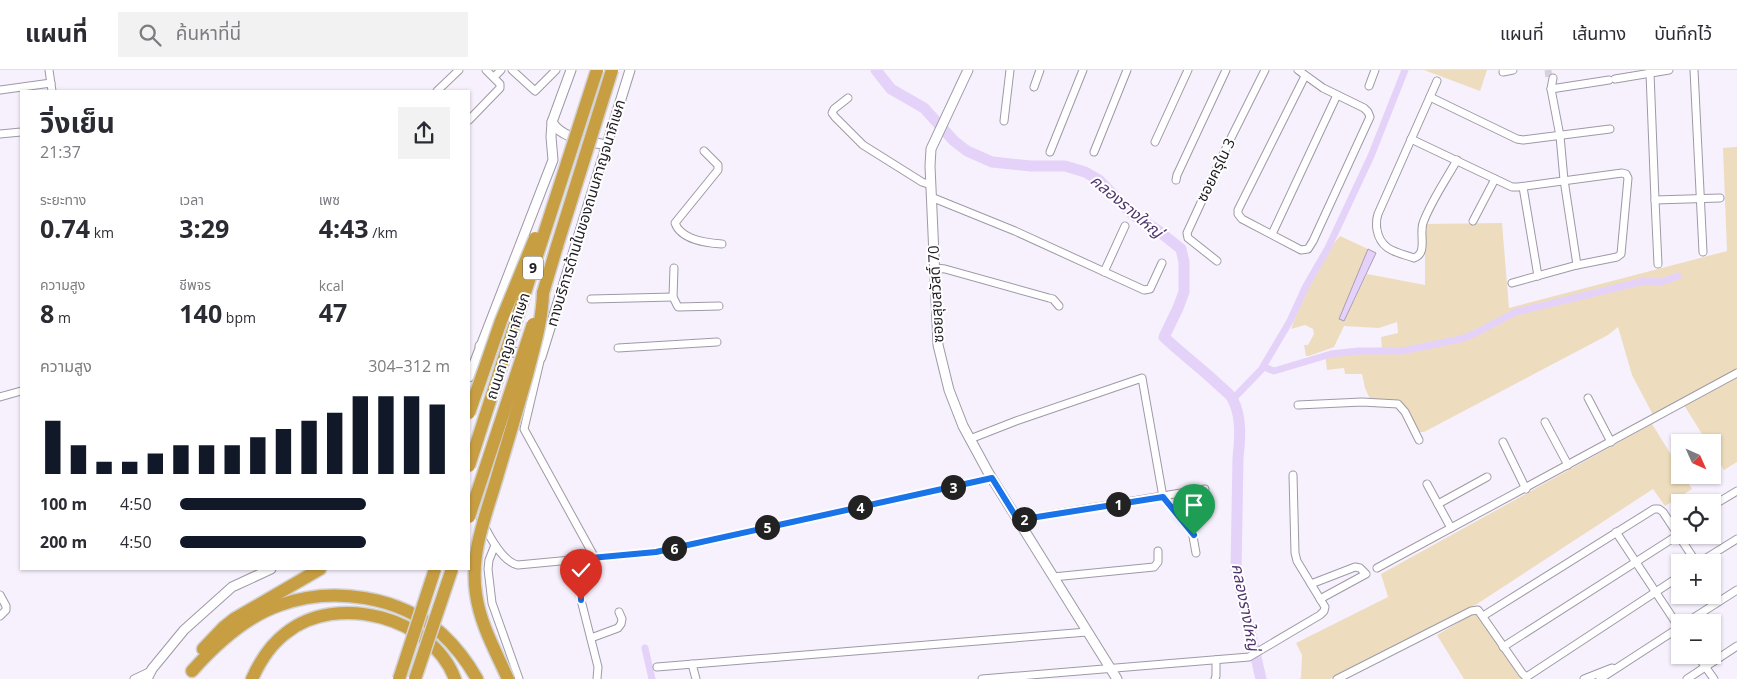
<!DOCTYPE html>
<html lang="th">
<head>
<meta charset="utf-8">
<style>
	:root { --surface:#fff; --page:#f2f2f3; --text:#2b2b33; --muted:#7c7c81; --line:#e1e1e2; --accent:#111827 }
	body { margin:0; font-family:"Open Sans","Noto Sans Thai",sans-serif; background:var(--page); color:var(--text); height:100vh; display:flex; flex-direction:column; font-size:19px; white-space:nowrap }
	* { box-sizing:border-box; margin:0 }
	p { font-size:16px; color:var(--muted) }
	.icon { flex:none; width:28px; height:28px; fill:none; stroke:currentColor; stroke-width:2; stroke-linecap:round; stroke-linejoin:round }
	.map { position:relative; flex:1; overflow:hidden }
	.details { position:absolute; left:20px; top:20px; width:450px; height:480px; display:flex; flex-direction:column; background:var(--surface); border-radius:0px; box-shadow:0 1px 4px #0004 }
	.details>* { flex:none }
	.needle { width:32px; rotate:135deg }
	.tools { position:absolute; left:1671px; top:364px; display:grid; gap:10px }
	.tools a { display:grid; place-items:center; width:50px; height:50px; border-radius:0px; background:var(--surface); box-shadow:0 1px 4px #0004; font-size:25px }
	.pin { position:absolute; display:grid; place-items:center; width:42px; height:42px; color:#fff; margin:-51px -21px; border-radius:50% 50% 50% 0; rotate:-45deg; box-shadow:0 0 5px #0007 }
	.pin .icon { rotate:45deg }
	.km { position:absolute; width:25px; height:25px; margin:-12px; border-radius:50%; background:#222; color:#fff; font-size:14px; line-height:25px; text-align:center }
	.round { display:grid; place-items:center; flex:none; width:52px; height:52px; border-radius:0px; background:var(--page) }
	.headline { display:flex; align-items:center; justify-content:space-between; height:85px; padding:0 20px }
	h1 { font-size:28px; font-weight:700; line-height:38px }
	.figures { display:grid; grid-template-columns:repeat(3,1fr); gap:8px; height:85px; padding:5px 20px }
	.figures div { display:grid; align-content:center }
	.figures b { font-size:25px; font-weight:700 }
	.figures small { font-size:14px; font-weight:400 }
	.figures p { font-size:14px }
	.chart { height:140px; padding:10px 20px }
	.chart p { display:flex; justify-content:space-between }
	.chart svg { width:100%; height:90px; margin-top:5px; stroke:var(--accent); stroke-width:6 }
	ul { padding:0 20px; list-style:none; font-size:16px }
	li { display:grid; grid-template-columns:80px 60px 1fr; align-items:center; height:38px }
	li i { height:12px; border-radius:6px; background:var(--accent) }
	header { display:flex; align-items:center; gap:30px; box-sizing:border-box; height:70px; padding:0 25px; background:var(--surface); border-bottom:1px solid var(--line) }
	header strong { font-size:24px }
	nav { display:flex; gap:28px; margin-inline-start:auto; font-size:18px }
	.search { width:350px; height:45px; background:var(--page); display:flex; align-items:center; gap:12px; box-sizing:border-box; padding:0 18px; border-radius:0px; color:var(--muted); font-size:19px }
	.map>svg:first-child { display:block }
	.green { fill:#edddbe }
	.water { fill:#e4d2f9; stroke:#a99bb8 }
	.lines { fill:none; stroke-linecap:round; stroke-linejoin:round }
	.canal { stroke:#e4d2f9; stroke-width:7 }
	.river { stroke:#e4d2f9; stroke-width:11 }
	.minor-tunnel { stroke:#d6d1dc; stroke-width:7; stroke-dasharray:7 3.5; stroke-linecap:butt }
	.minor-casing { stroke:#9f99a7; stroke-width:9 }
	.tertiary-casing { stroke:#9f99a7; stroke-width:11 }
	.secondary-casing { stroke:#9f99a7; stroke-width:11 }
	.motorway-casing { stroke:#d2d2d3; stroke-width:15 }
	.minor { stroke:#fff; stroke-width:7 }
	.tertiary { stroke:#fff; stroke-width:9 }
	.secondary { stroke:#fff; stroke-width:9 }
	.motorway { stroke:#c89e42; stroke-width:12 }
	.motorway-bridge-casing { stroke:#d2d2d3; stroke-width:15; stroke-linecap:butt }
	.motorway-bridge { stroke:#c89e42; stroke-width:12 }
	.route-casing { stroke:#fff; stroke-width:10 }
	.route { stroke:#1a73e8; stroke-width:6 }
	.labels { text-anchor:middle; stroke-width:4; stroke-linejoin:round; paint-order:stroke }
	.shield { fill:#fff; stroke:#626064; stroke-width:1 }
	.shield-label { font-size:14px; font-weight:bold; fill:#1f1c22 }
	.street-label { font-size:15px; fill:#1f1c22; stroke:#fff }
	.water-label { font-size:16px; font-style:italic; fill:#52346e; stroke:#fff }
</style>
</head>
<body>
<header>
<strong>แผนที่</strong>
<div class="search"><svg class="icon" aria-label="search" viewBox="0 0 24 24"><circle cx="10" cy="10" r="6"/><path d="M15 15l6 6"/></svg>ค้นหาที่นี่</div>
<nav><a>แผนที่</a><a>เส้นทาง</a><a>บันทึกไว้</a></nav>
</header>
<div class="map">
<svg width="1737" height="609" viewBox="0 0 1737 609">
	<rect width="100%" height="100%" fill="#f6f1fd"/>
	<g class="green">
		<path d="M1424 0H1487L1480 21Z"/>
		<path d="M1737 77V300L1653 345 1632 305 1618 257 1608 265 1424 362H1418L1392 331 1370 329 1365 318 1362 304H1345L1344 298 1327 300 1325 284 1340 281 1382 280 1381 267 1398 263 1397 252 1379 258 1344 256 1334 277 1309 286H1306L1304 275H1308L1314 264 1313 259 1305 255 1291 259 1308 215 1317 204 1331 177 1340 166 1368 179 1340 248 1344 251 1367 204 1425 215V154L1502 153 1509 238 1727 181 1723 78Z"/>
		<path d="M1737 307V392L1724 400 1713 381 1712 372H1707L1684 335Z"/>
		<path d="M1652 354 1680 399V405H1683L1692 419 1665 436 1653 419 1477 534 1330 609H1299L1301 608 1302 585 1296 573 1388 527 1381 504Z"/>
		<path d="M1473 544 1482 547 1519 606 1523 609H1464L1437 565Z"/>
	</g>
	<path class="water" d="M1368 179 1376 183 1344 251 1339 249Z"/>
	<g class="lines">
		<g class="canal">
			<path d="M1264 297 1274 301 1331 284 1358 281H1402L1461 269 1476 263 1516 242 1644 211 1661 212 1678 206"/>
			<path d="M1233 329 1261 300 1290 251 1306 216 1328 178 1371 86 1405 0"/>
			<path d="M645 578 652 609"/>
		</g>
		<path class="river" d="M876 0 891 19 924 38 954 71 967 81 992 92 1031 96H1065L1085 102 1099 110 1132 144 1160 162 1181 179 1184 192V222L1178 238 1164 267C1182 284 1202 299 1220 316 1224 320 1231 325 1233 330 1242 347 1240 370 1238 388L1236 500 1261 609"/>
		<path class="minor-tunnel" d="M1548 0 1549 9"/>
		<defs>
			<g id="minor">
				<path d="M49 0 52 21"/>
				<path d="M512 0 535 21 556 0"/>
				<path d="M1298 0 1323 18 1364 38 1368 42 1370 47 1313 171 1308 179 1301 180 1242 149 1238 144V140L1305 6"/>
				<path d="M1694 0 1703 182"/>
				<path d="M1503 2 1513 0"/>
				<path d="M1650 3 1655 130 1720 128"/>
				<path d="M494 7 501 0"/>
				<path d="M1553 8 1551 19 1560 66 1564 110 1577 195"/>
				<path d="M1615 9 1669 0"/>
				<path d="M1437 11 1378 144C1376 150 1376 154 1377 160 1381 181 1397 182 1414 188 1428 183 1419 165 1423 153 1431 131 1446 110 1457 90"/>
				<path d="M1369 16 1375 0"/>
				<path d="M1034 17 1040 0"/>
				<path d="M1551 19 1609 10"/>
				<path d="M0 20 51 13"/>
				<path d="M437 21 459 0"/>
				<path d="M1430 27 1517 69 1523 70 1610 59"/>
				<path d="M848 28 834 39 832 43 835 47 863 75 922 112 931 115"/>
				<path d="M469 50 500 18V14L486 0"/>
				<path d="M1004 51 1010 0"/>
				<path d="M0 64 21 62"/>
				<path d="M1411 69 1512 117H1518L1622 103 1626 104 1628 108 1621 184 1617 187 1577 195 1512 213"/>
				<path d="M1155 72 1188 0"/>
				<path d="M704 81 718 95V100L675 153C681 170 706 173 722 174"/>
				<path d="M1050 82 1083 0"/>
				<path d="M1094 82 1127 0"/>
				<path d="M1176 110 1177 105 1226 0"/>
				<path d="M1523 117 1538 206"/>
				<path d="M931 127 1015 161 1144 220 1150 219 1162 193"/>
				<path d="M1655 130 1658 194"/>
				<path d="M1473 151 1495 109"/>
				<path d="M1272 164 1337 25"/>
				<path d="M1217 191 1188 168 1187 163 1228 74 1265 0"/>
				<path d="M674 198 673 227 678 237 719 236"/>
				<path d="M935 198 945 199 1049 228 1053 229 1059 236"/>
				<path d="M1104 202 1125 156"/>
				<path d="M591 229 673 227"/>
				<path d="M618 278 717 272"/>
				<path d="M541 287 524 359 595 488"/>
				<path d="M0 327 21 321"/>
				<path d="M1588 328 1611 372"/>
				<path d="M1298 335 1362 332 1398 334 1405 342 1419 370"/>
				<path d="M1545 352 1568 395"/>
				<path d="M970 369 1016 351 1142 308 1163 427 1192 461 1196 483"/>
				<path d="M1503 372 1526 419"/>
				<path d="M1427 414 1451 458"/>
				<path d="M469 425C479 444 497 491 518 495L656 482 992 408"/>
				<path d="M1438 434 1487 407"/>
				<path d="M1712 436 1737 421"/>
				<path d="M1018 450 1205 419"/>
				<path d="M1616 462 1680 559"/>
				<path d="M495 475 489 490 488 499 492 533 519 609"/>
				<path d="M580 489 581 530 598 597 597 609"/>
				<path d="M1700 492 1737 469"/>
				<path d="M1377 498 1737 303"/>
				<path d="M1053 507 1154 497 1158 492V481"/>
				<path d="M1311 514 1355 497 1360 498 1366 504 1320 529"/>
				<path d="M0 525 6 536V540L0 546"/>
				<path d="M1483 546 1654 439H1659L1663 442 1696 492"/>
				<path d="M1687 552 1737 520"/>
				<path d="M591 568 618 558 621 554 622 549 619 542"/>
				<path d="M1503 577 1678 465"/>
				<path d="M1697 585 1714 609"/>
				<path d="M692 594 696 609"/>
				<path d="M657 597 1087 562"/>
				<path d="M134 609 151 601"/>
				<path d="M982 609 1249 587 1320 545 1324 541 1325 537 1297 491 1295 483 1293 405"/>
				<path d="M1215 609 1216 606V590"/>
				<path d="M1337 609 1471 541 1478 540 1522 603 1525 606H1528L1680 506"/>
				<path d="M1584 609 1612 598"/>
				<path d="M1600 609 1680 557"/>
				<path d="M1687 609 1737 576"/>
			</g>
			<path id="tertiary" d="M968 0 931 79 930 96 938 275 949 320 963 356 988 402 1117 609"/>
			<g id="secondary">
				<path d="M552 52C562 69 588 71 606 75"/>
				<path d="M480 276 541 287 630 0"/>
				<path d="M469 307 553 90 551 67 552 52 571 0"/>
				<path d="M147 609 152 599 184 560 232 517 271 499"/>
			</g>
			<g id="motorway">
				<path d="M543 223 557 176"/>
				<path d="M203 579 224 557 234 549 320 499"/>
				<path d="M192 601C216 574 245 547 280 535 333 516 400 526 442 564 456 577 468 593 477 609"/>
				<path d="M252 609C260 591 270 575 286 563 337 522 432 547 455 609"/>
			</g>
		</defs>
		<use href="#minor" class="minor-casing"/>
		<use href="#tertiary" class="tertiary-casing"/>
		<use href="#secondary" class="secondary-casing"/>
		<use href="#motorway" class="motorway-casing"/>
		<use href="#minor" class="minor"/>
		<use href="#tertiary" class="tertiary"/>
		<use href="#secondary" class="secondary"/>
		<use href="#motorway" class="motorway"/>
		<defs>
			<g id="motorway-bridge">
				<path d="M557 176 612 0"/>
				<path d="M469 343 501 251 535 168"/>
				<path d="M469 396 597 0"/>
				<path d="M469 447 533 254"/>
				<path d="M399 609 435 499"/>
				<path d="M415 609 452 499"/>
				<path d="M508 609C496 582 480 554 476 524 470 486 484 450 495 414 506 377 517 341 527 305 534 277 542 252 543 223"/>
			</g>
		</defs>
		<use href="#motorway-bridge" class="motorway-bridge-casing"/>
		<use href="#motorway-bridge" class="motorway-bridge"/>
	</g>
	<g class="lines">
		<defs>
			<path id="route" d="M581 530 580 489 656 482 992 408 1018 450 1163 427 1194 465"/>
		</defs>
		<use href="#route" class="route-casing"/>
		<use href="#route" class="route"/>
	</g>
	<g class="labels">
		<rect class="shield" x="523" y="186.5" width="20" height="23" rx="4"/>
		<g class="shield-label">
			<text x="533" y="203">9</text>
		</g>
		<g class="street-label">
			<text transform="translate(1216 100) rotate(-64)" y="5">ซอยครุใน 3</text>
			<text transform="translate(586 143) rotate(-73)" y="5">ทางบริการด้านในของถนนกาญจนาภิเษก</text>
			<text transform="translate(936 224) rotate(-93)" y="5">ซอยสุขสวัสดิ์ 70</text>
			<text transform="translate(508 276) rotate(-72)" y="5">ถนนกาญจนาภิเษก</text>
		</g>
		<g class="water-label">
			<text transform="translate(1127 136) rotate(40)" y="6">คลองรางใหญ่</text>
			<text transform="translate(1246 537) rotate(79)" y="6">คลองรางใหญ่</text>
		</g>
	</g>
</svg>
<div class="tools">
<a><svg class="needle" viewBox="-14 -14 28 28"><path d="M0-13l5 13h-10z" fill="#e53935"/><path d="M0 13l5-13h-10z" fill="#7c7c81"/></svg></a>
<a><svg class="icon" aria-label="locate" viewBox="0 0 24 24"><circle cx="12" cy="12" r="6"/><path d="M12 2v4M12 18v4M2 12h4M18 12h4"/></svg></a>
<a>+</a>
<a>−</a>
</div>
<div class="pin" style="left:1194px;top:465px;background:#1e9e55"><svg class="icon" aria-label="arrive" viewBox="0 0 24 24"><path d="M6 21V4h12l-3 4 3 4H6"/></svg></div>
<div class="pin" style="left:581px;top:530px;background:#d93025"><svg class="icon" aria-label="check" viewBox="0 0 24 24"><path d="M5 12l5 5 9-10"/></svg></div>
<b class="km" style="left:1118px;top:434px">1</b>
<b class="km" style="left:1024px;top:449px">2</b>
<b class="km" style="left:953px;top:417px">3</b>
<b class="km" style="left:860px;top:437px">4</b>
<b class="km" style="left:767px;top:457px">5</b>
<b class="km" style="left:674px;top:478px">6</b>
<section class="details">
<div class="headline"><div><h1>วิ่งเย็น</h1><p>21:37</p></div><a class="round"><svg class="icon" aria-label="share" viewBox="0 0 24 24"><path d="M12 15V3M7 8l5-5 5 5M5 13v7h14v-7"/></svg></a></div>
<div class="figures">
<div><p>ระยะทาง</p><b>0.74<small> km</small></b></div>
<div><p>เวลา</p><b>3:29</b></div>
<div><p>เพซ</p><b>4:43<small> /km</small></b></div>
</div>
<div class="figures">
<div><p>ความสูง</p><b>8<small> m</small></b></div>
<div><p>ชีพจร</p><b>140<small> bpm</small></b></div>
<div><p>kcal</p><b>47</b></div>
</div>
<div class="chart"><p><span>ความสูง</span>304–312 m</p>
<svg viewBox="0 0 160 44" preserveAspectRatio="none"><path d="M5 44V18M15 44V30M25 44V38M35 44V38M45 44V34M55 44V30M65 44V30M75 44V30M85 44V26M95 44V22M105 44V18M115 44V14M125 44V6M135 44V6M145 44V6M155 44V10"/></svg>
</div>
<ul>
<li><b>100 m</b>4:50<i style="width:69%"></i></li>
<li><b>200 m</b>4:50<i style="width:69%"></i></li>
</ul>
</section>
</div>
</body>
</html>
